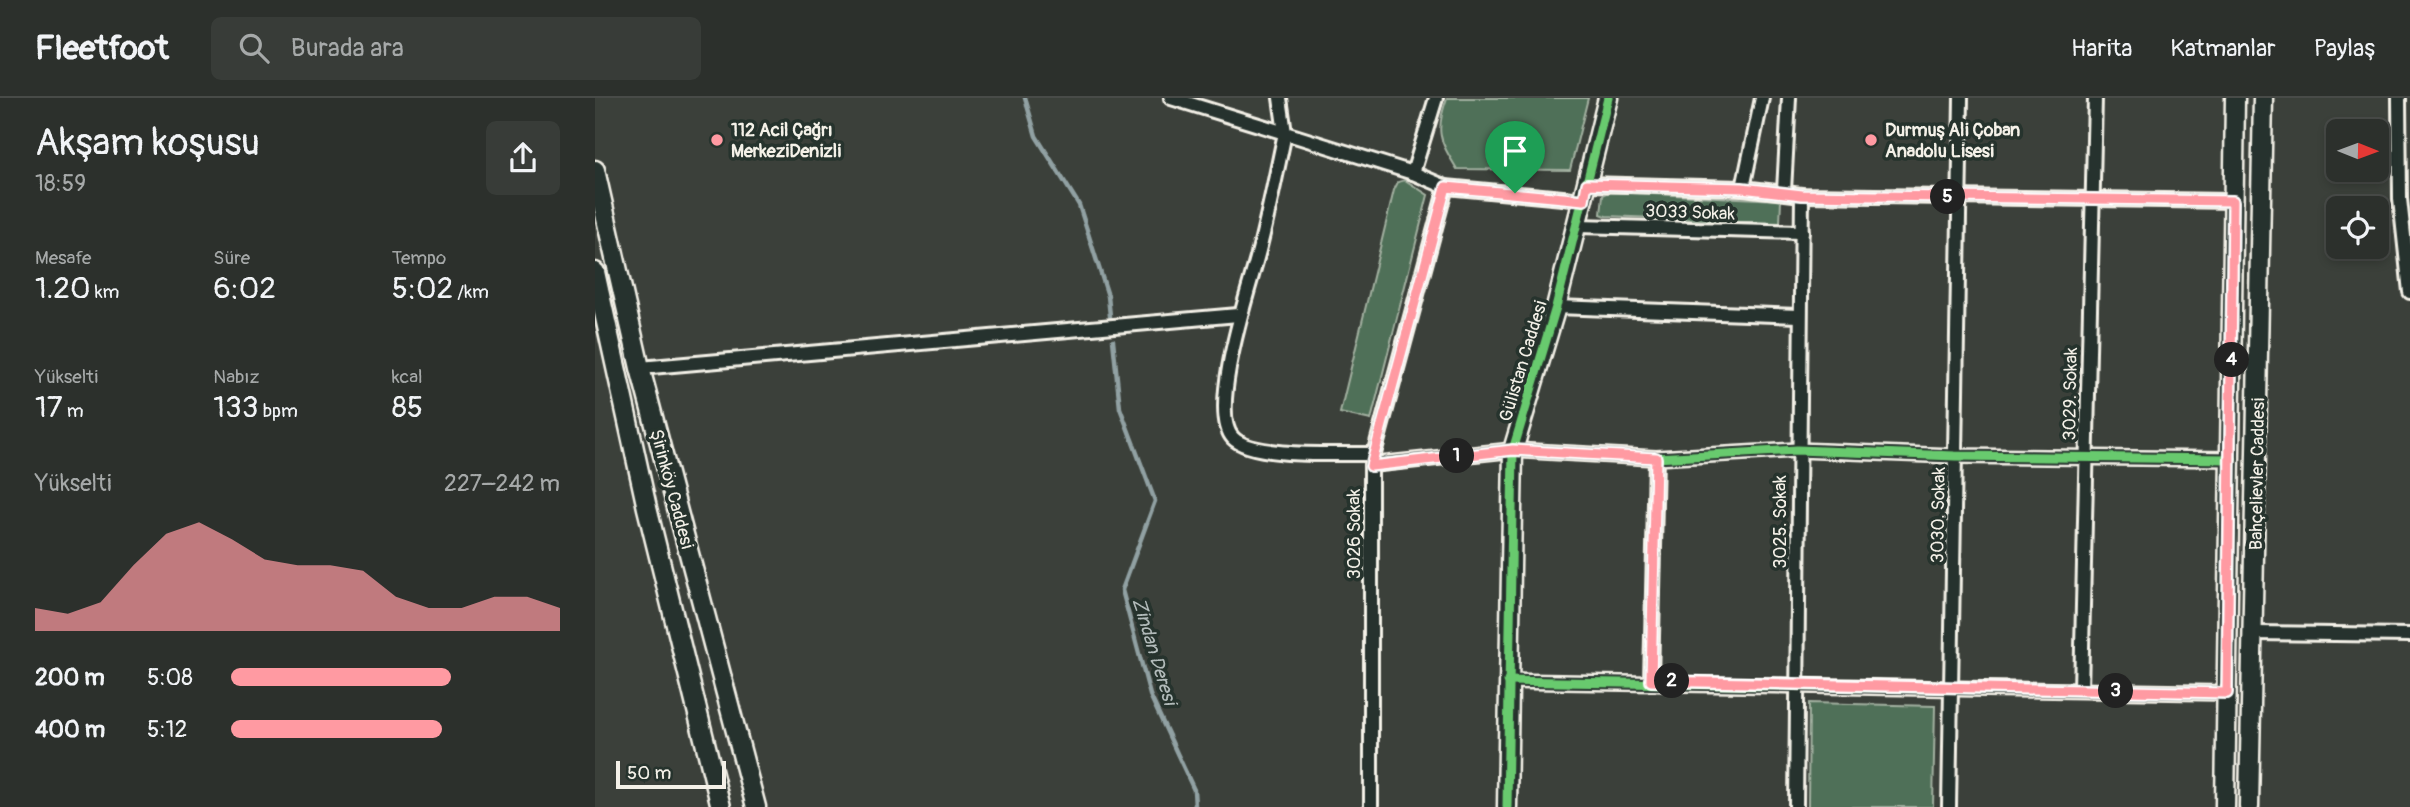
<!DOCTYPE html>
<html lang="tr">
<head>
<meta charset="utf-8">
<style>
	:root { --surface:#2c302c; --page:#383c38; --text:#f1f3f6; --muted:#a6a9a9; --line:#484b48; --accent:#ff9aa2 }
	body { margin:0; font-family:Pangolin,sans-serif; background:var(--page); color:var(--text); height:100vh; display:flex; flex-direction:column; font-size:26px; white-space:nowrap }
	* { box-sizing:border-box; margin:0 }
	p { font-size:23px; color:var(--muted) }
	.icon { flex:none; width:38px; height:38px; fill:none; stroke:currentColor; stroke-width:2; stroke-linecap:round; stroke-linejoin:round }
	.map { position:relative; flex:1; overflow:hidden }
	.panel { display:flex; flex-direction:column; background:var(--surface); width:595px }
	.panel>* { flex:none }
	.needle { width:46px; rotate:91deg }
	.fabs { position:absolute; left:1731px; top:21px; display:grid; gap:14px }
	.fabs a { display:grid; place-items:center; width:63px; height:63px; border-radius:10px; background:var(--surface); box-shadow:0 4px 10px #0003,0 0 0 2px var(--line); font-size:35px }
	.scale { position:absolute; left:21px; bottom:18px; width:110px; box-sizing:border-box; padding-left:7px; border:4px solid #f4f1e8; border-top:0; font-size:19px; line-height:24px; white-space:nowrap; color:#f4f1e8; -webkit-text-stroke:5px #26332d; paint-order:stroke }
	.pin { position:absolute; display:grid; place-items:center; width:60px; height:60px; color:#fff; margin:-72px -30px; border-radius:50% 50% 50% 0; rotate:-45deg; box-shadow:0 0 7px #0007 }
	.pin .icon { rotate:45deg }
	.km { position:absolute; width:35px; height:35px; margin:-18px; border-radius:50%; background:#222; color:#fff; font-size:19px; line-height:35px; text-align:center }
	.round { display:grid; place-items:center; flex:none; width:74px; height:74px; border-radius:10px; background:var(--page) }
	.head { display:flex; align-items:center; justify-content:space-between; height:119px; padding:0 35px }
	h1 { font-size:38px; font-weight:600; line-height:52px }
	.stats { display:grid; grid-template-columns:repeat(3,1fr); gap:10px; height:119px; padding:7px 35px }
	.stats div { display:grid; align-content:center }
	.stats b { font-size:30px; font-weight:600 }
	.stats small { font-size:19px; font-weight:400 }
	.stats p { font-size:19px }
	.chart { height:196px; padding:14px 35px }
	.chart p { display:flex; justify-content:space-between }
	.chart svg { width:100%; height:126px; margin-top:7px; fill:var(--accent); opacity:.7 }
	ul { padding:0 35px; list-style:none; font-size:23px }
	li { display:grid; grid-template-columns:112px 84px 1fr; align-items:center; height:52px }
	li i { height:18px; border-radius:9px; background:var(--accent) }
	header { display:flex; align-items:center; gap:42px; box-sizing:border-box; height:98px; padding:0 35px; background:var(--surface); border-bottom:2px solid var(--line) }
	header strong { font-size:33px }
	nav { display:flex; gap:38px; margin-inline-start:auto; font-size:24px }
	.search { width:490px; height:63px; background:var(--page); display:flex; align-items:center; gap:18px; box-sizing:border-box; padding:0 24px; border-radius:10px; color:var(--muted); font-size:26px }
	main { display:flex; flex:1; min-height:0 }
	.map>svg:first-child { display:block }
	.green { fill:#506f58; stroke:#a2b0a0; stroke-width:2 }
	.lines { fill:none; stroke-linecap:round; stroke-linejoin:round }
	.stream { stroke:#91a1a3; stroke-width:4.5 }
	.street-casing { stroke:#f4f1e8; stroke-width:18 }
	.secondary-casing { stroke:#f4f1e8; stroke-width:23 }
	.street { stroke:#26332d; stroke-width:12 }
	.secondary { stroke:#26332d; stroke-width:18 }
	.cycleway-casing { stroke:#26332d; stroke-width:13 }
	.cycleway { stroke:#67ca6e; stroke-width:9 }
	.route-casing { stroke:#fff; stroke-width:14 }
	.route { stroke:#ff9aa2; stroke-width:9 }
	.poi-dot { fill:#ff9aa2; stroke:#26332d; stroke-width:2.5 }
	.labels { text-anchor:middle; stroke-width:7; stroke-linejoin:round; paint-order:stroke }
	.poi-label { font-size:18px; font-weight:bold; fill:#f4f1e8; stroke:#26332d; text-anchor:start }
	.street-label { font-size:18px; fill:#f4f1e8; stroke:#26332d }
	.water-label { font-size:19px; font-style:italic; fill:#b2bbba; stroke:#26332d }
</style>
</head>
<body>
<header>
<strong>Fleetfoot</strong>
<div class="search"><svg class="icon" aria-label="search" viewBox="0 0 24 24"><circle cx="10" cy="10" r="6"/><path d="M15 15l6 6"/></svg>Burada ara</div>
<nav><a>Harita</a><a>Katmanlar</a><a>Paylaş</a></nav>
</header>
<main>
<section class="panel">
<div class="head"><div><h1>Akşam koşusu</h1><p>18:59</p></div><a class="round"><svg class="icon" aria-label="share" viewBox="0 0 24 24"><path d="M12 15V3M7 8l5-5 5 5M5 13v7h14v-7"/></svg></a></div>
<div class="stats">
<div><p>Mesafe</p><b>1.20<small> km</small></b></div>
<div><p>Süre</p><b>6:02</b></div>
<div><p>Tempo</p><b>5:02<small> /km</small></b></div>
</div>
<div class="stats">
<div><p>Yükselti</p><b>17<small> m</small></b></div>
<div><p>Nabız</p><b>133<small> bpm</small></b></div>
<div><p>kcal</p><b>85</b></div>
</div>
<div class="chart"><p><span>Yükselti</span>227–242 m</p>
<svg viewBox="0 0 160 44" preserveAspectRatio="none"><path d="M0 44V36L10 38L20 34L30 21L40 10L50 6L60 12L70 19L80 21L90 21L100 23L110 32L120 36L130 36L140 32L150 32L160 36V44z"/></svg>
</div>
<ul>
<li><b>200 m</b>5:08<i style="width:67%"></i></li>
<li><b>400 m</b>5:12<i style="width:64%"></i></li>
</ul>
</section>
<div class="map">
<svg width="1815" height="709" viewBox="0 0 1815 709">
	<rect width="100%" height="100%" fill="#3b403a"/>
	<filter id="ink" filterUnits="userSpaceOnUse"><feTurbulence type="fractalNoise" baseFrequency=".0143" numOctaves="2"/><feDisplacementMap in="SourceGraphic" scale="14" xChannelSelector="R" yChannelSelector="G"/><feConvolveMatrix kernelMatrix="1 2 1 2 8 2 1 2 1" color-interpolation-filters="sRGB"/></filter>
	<g filter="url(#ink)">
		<g class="green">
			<path d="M852 0H993L975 72 862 71C844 42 840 33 852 0Z"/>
			<path d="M810 82 833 97 776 322 745 315 799 92 803 84Z"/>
			<path d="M1014 94 1186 102 1185 125 1011 118 1006 116 1008 97Z"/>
			<path d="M1214 605 1340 608 1338 709H1213Z"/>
		</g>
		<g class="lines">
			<g class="stream">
				<path d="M430 0 441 38 484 107 513 198 515 218"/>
				<path d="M518 242 525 310 560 403 527 492 555 597 599 692 600 709"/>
			</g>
			<defs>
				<g id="street">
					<path d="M576 0 690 35C681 77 673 119 662 160 653 194 613 314 638 340 658 361 750 355 779 356"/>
					<path d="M685 0 690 35 818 75 851 89 989 102"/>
					<path d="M1804 0 1805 101 1815 194"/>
					<path d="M818 75 841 0"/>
					<path d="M992 86 1148 90 1207 97 1638 103"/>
					<path d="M1148 90 1167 0"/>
					<path d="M1189 93 1194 0"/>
					<path d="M983 128 1207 134"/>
					<path d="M961 209 1204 218"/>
					<path d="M45 270 643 217"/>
					<path d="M776 367 918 352 1061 360 1202 352 1360 358 1637 361"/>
					<path d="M1659 535 1815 537"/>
					<path d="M913 583 1632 595"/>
					<path d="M1056 583 1061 360"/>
					<path d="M1486 592 1500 0"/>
					<path d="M776 709V367L851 89"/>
					<path d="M1201 709 1207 97"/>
					<path d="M1354 709 1366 0"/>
				</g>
				<g id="secondary">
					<path d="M0 72 45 270 161 709"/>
					<path d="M0 174 52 410 126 709"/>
					<path d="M912 709 918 352 961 209 1013 0"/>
					<path d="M1630 709 1640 0"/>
					<path d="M1654 709 1668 0"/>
				</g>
			</defs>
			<use href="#street" class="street-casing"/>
			<use href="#secondary" class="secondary-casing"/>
			<use href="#street" class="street"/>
			<use href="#secondary" class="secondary"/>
			<defs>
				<g id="cycleway">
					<path d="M776 367 918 352 1061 360 1202 352 1360 358 1637 361"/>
					<path d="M913 583 1632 595"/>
					<path d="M912 709 918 352 961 209 1013 0"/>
				</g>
			</defs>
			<use href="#cycleway" class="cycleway-casing"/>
			<use href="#cycleway" class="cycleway"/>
		</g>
	</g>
	<g class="lines" filter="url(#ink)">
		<defs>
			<path id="route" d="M992 86 1147 90 1207 97 1638 103 1632 595 1056 583 1061 360 918 352 776 368 851 89 989 102Z"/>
		</defs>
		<use href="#route" class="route-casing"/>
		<use href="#route" class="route"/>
	</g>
	<g class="poi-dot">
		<circle cx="122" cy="42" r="7"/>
		<circle cx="1276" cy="42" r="7"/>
	</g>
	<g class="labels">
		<g class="poi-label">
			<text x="136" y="38">112 Acil Çağrı<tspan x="136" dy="21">MerkeziDenizli</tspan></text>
			<text x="1290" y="38">Durmuş Ali Çoban<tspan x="1290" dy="21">Anadolu Lisesi</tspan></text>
		</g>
		<g class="street-label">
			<text transform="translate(1095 114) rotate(2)" y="6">3033 Sokak</text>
			<text transform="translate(928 263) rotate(-73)" y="6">Gülistan Caddesi</text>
			<text transform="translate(1475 296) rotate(-89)" y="6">3029. Sokak</text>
			<text transform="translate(1662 376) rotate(-89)" y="6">Bahçelievler Caddesi</text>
			<text transform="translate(77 391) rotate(75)" y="6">Şirinköy Caddesi</text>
			<text transform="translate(1343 417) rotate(-89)" y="6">3030. Sokak</text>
			<text transform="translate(1185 424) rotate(-90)" y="6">3025. Sokak</text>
			<text transform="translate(759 436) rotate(-90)" y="6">3026 Sokak</text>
		</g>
		<g class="water-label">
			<text transform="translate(560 553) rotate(73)" y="7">Zindan Deresi</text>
		</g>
	</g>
</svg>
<div class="fabs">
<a><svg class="needle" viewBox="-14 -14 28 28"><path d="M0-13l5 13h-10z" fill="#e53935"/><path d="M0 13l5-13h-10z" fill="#a6a9a9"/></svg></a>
<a><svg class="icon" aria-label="locate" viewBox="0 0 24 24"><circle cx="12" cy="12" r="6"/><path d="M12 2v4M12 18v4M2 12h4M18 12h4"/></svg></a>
</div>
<div class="scale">50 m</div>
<div class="pin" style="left:920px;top:95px;background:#1e9e55"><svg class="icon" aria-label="arrive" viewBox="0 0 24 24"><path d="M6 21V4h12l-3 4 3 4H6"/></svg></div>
<b class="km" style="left:862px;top:358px">1</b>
<b class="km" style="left:1077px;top:583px">2</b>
<b class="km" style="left:1521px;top:593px">3</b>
<b class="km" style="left:1637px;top:262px">4</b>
<b class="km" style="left:1353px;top:99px">5</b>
</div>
</main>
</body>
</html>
